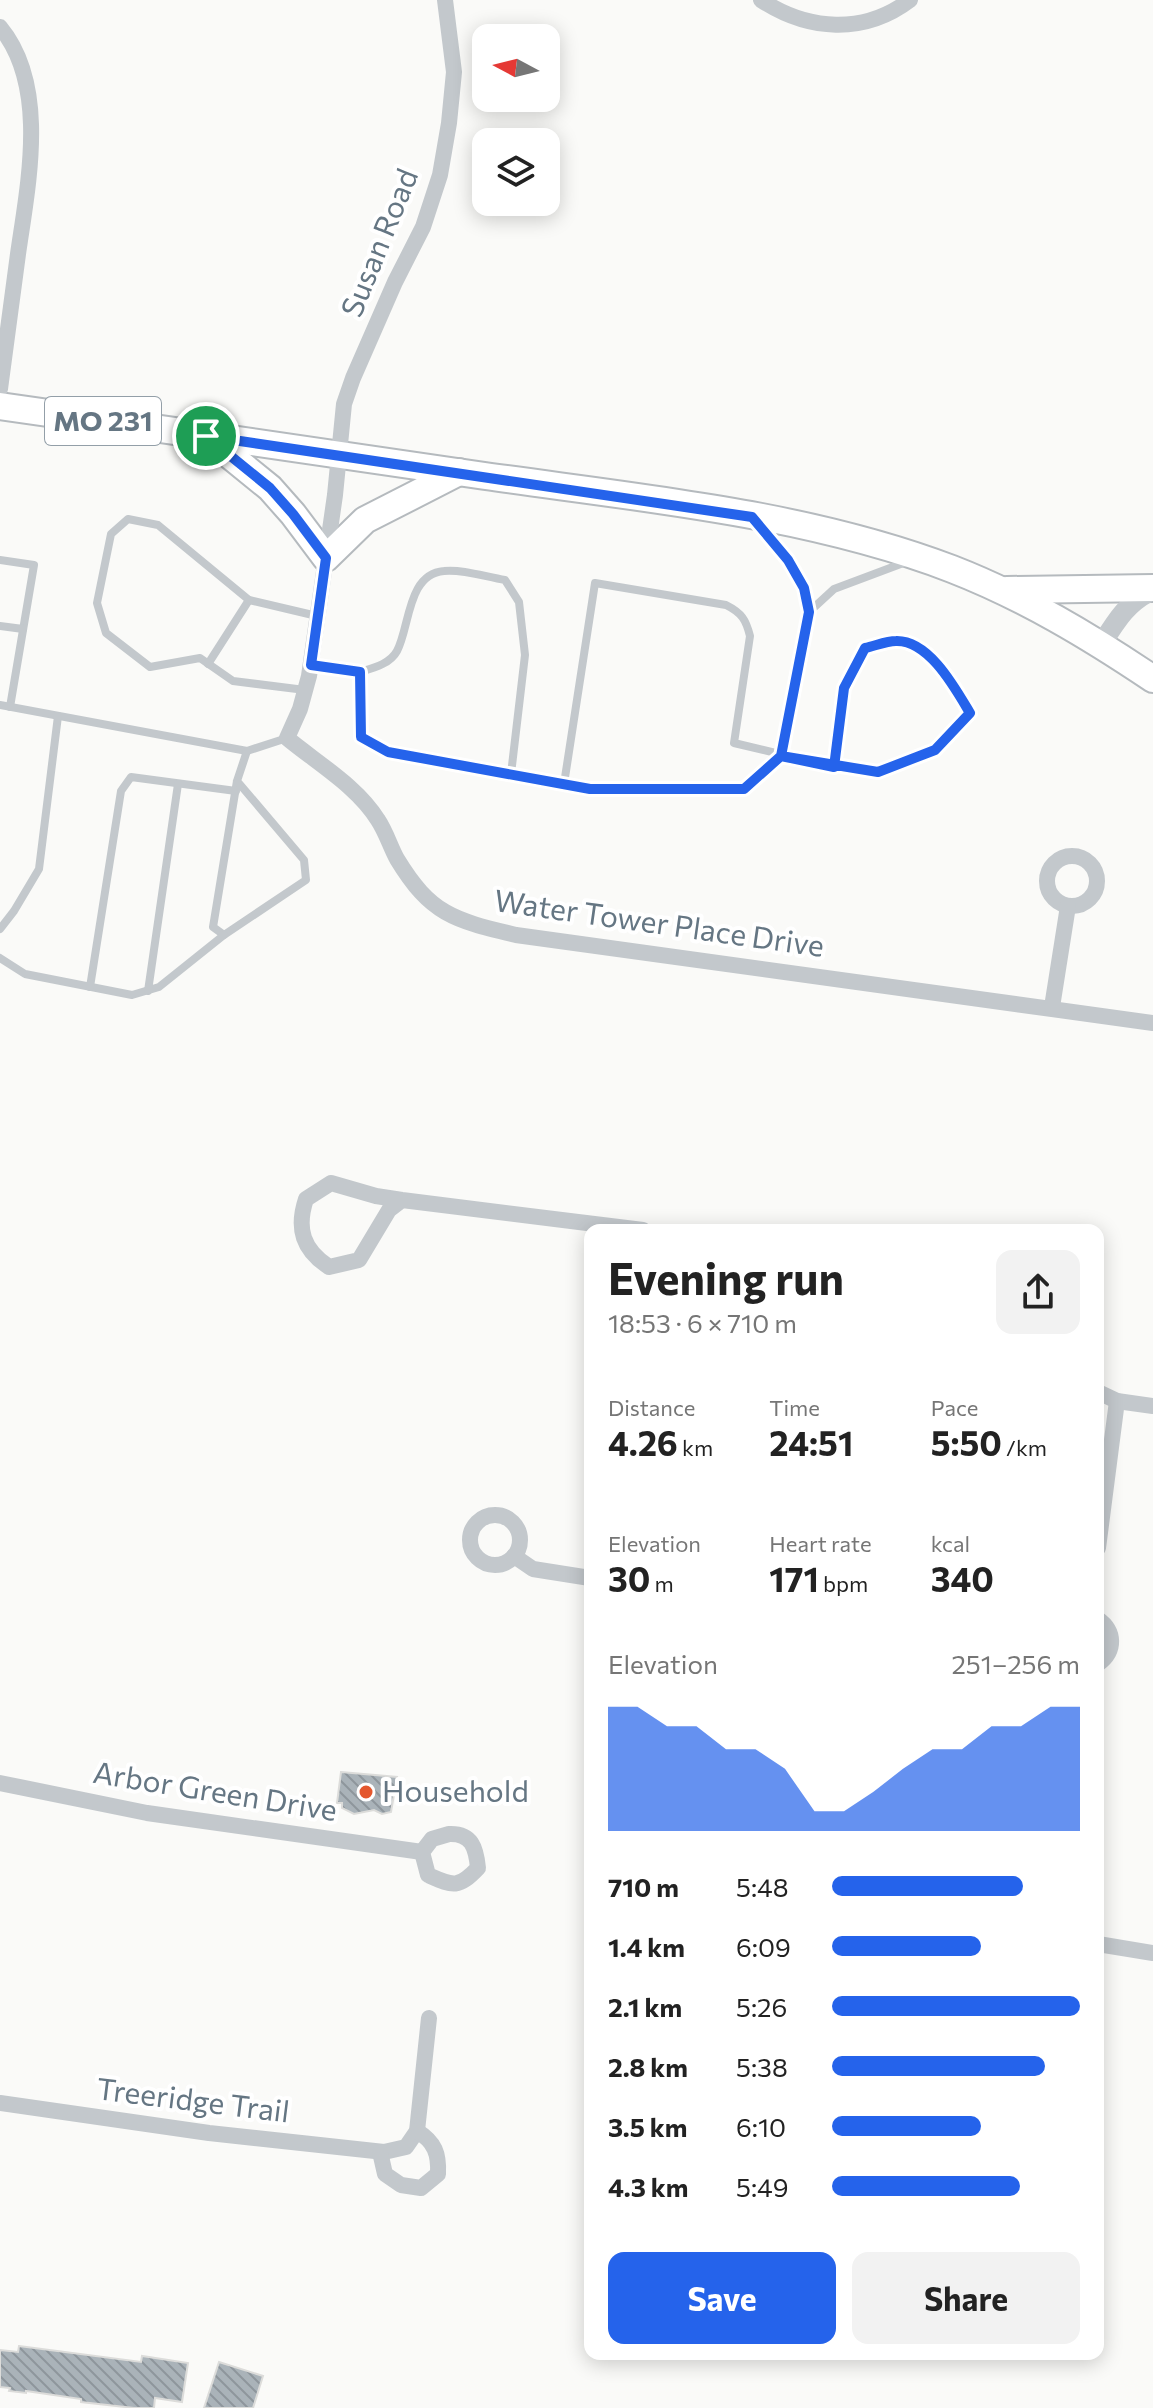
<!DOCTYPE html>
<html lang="en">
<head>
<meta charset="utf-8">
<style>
	:root { --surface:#fff; --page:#f2f2f2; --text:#222; --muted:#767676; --accent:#2563eb }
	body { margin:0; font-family:Commissioner,sans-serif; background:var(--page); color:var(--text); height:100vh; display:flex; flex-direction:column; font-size:30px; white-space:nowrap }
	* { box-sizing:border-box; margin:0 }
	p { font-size:26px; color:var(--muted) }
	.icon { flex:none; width:44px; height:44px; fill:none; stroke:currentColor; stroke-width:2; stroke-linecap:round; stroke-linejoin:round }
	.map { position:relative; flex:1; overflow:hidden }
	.sheet { position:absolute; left:584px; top:1224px; width:520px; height:1136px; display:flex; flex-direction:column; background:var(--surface); border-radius:16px; box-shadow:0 4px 20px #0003 }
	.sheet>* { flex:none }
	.needle { width:52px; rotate:277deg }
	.fabs { position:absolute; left:472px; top:24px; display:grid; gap:16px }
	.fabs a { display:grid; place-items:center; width:88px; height:88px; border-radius:16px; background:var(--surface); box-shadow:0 4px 20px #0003; font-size:40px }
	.pin { position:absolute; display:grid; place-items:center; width:68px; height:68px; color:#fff; margin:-34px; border:4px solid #fff; border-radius:50%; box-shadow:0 2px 8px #0007 }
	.round { display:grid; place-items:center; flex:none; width:84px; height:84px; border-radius:16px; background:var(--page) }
	.head { display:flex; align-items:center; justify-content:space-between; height:136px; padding:0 24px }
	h1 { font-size:44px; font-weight:700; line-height:60px }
	.stats { display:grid; grid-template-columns:repeat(3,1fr); gap:12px; height:136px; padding:8px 24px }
	.stats div { display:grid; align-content:center }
	.stats b { font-size:34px; font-weight:700 }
	.stats small { font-size:22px; font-weight:400 }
	.stats p { font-size:22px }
	.chart { height:224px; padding:16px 24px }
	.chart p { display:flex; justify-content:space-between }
	.chart svg { width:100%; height:144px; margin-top:8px; fill:var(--accent); opacity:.7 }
	.action { display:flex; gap:16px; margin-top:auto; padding:16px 24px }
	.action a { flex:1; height:92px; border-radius:16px; background:var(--accent); color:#fff; font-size:32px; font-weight:700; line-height:92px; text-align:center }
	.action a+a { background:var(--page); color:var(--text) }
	ul { padding:0 24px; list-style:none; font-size:26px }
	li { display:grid; grid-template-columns:128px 96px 1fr; align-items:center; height:60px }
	li i { height:20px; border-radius:10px; background:var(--accent) }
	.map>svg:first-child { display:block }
	.building { fill:url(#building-back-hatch); stroke:#dcdcda; stroke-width:2 }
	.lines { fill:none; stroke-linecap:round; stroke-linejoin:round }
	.primary-casing { stroke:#b5babe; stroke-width:30 }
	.service { stroke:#c3c8cc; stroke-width:8 }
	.minor { stroke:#c3c8cc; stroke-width:16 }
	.tertiary { stroke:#c3c8cc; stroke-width:20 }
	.primary { stroke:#fff; stroke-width:26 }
	.route-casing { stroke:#fff; stroke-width:16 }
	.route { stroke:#2563eb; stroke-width:10 }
	.poi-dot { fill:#e4572e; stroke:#fff; stroke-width:3 }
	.labels { text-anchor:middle; stroke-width:8; stroke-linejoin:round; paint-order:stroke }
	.shield { fill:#fff; stroke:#939fa8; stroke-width:2 }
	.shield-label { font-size:28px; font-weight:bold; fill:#657683 }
	.street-label { font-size:30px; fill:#657683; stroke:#fff }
	.poi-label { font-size:30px; fill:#657683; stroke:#fff; text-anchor:start }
</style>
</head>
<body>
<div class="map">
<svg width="1153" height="2408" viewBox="0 0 1153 2408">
	<defs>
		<pattern id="building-back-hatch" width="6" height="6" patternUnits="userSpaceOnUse" patternTransform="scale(2)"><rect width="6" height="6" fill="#aab3b9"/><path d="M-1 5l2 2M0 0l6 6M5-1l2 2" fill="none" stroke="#8e969c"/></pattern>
	</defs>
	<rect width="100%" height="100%" fill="#fafaf8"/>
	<g class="building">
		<path d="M341 1772 397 1777 391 1812 382 1814 374 1810 354 1814 342 1808V1803H337Z"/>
		<path d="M19 2346 141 2362 142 2356 188 2363 182 2402 155 2398 154 2408H134L81 2402V2399L26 2391V2393L9 2391 10 2388 0 2387V2350L18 2352Z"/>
		<path d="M219 2362 263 2376 253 2408H204Z"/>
	</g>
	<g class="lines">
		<defs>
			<g id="primary">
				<path d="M0 406C162 429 323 452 485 476 640 498 805 513 952 569 1024 597 1089 636 1153 679"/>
				<path d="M206 436 270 488 293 514 326 558 365 520 459 472"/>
				<path d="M1007 590 1153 588"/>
			</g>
		</defs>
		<use href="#primary" class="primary-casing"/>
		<g class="service">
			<path d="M0 560 34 565 10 707"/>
			<path d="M809 612 834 589 906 562"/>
			<path d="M0 626 23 629"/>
			<path d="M208 664 249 600"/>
			<path d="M311 665 360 672 361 737 388 752 590 789H744L781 756 809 612 804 588 788 560 759 525"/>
			<path d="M360 672C373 668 390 664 397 651 410 627 407 574 444 571 463 569 486 577 505 580L519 602 525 655 511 774"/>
			<path d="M305 690 233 681 200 658 150 667 106 633 97 603 111 534 128 519 158 525 249 600 317 616"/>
			<path d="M0 705 247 751 287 738"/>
			<path d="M237 781 304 860 306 880 224 935 213 927 237 781 247 751"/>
			<path d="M564 784 595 583 726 605C742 613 746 620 750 636L734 743 834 767 878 772 935 750 970 713C955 688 929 640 896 641 886 641 875 646 865 648L844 688 834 767"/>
			<path d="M0 929 14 911 39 869 58 716"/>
			<path d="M0 958 25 974 132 995 159 987 224 935"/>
			<path d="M90 987 121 791 131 777 236 791"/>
			<path d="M148 991 178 784"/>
		</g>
		<g class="minor">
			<path d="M445 0 454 72 449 123 440 175 423 227 395 282 353 378 344 404 335 495 309 676 300 709 287 738C317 763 357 786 378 820 386 832 390 846 397 859 431 915 454 920 516 935L1153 1023"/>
			<path d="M761 0C808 31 864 35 910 0"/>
			<path d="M0 27C49 86 28 184 18 254 12 299 6 344 0 389"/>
			<circle cx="1072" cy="881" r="25"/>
			<path d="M1052 1007 1068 906"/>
			<path d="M402 1200 389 1210 359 1260 329 1267C303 1250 296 1229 306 1199L331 1183 376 1196 402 1200 643 1230"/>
			<path d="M1098 1392 1117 1401 1153 1406"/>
			<circle cx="495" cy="1540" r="25"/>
			<path d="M1098 1548 1117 1401"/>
			<path d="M514 1556 533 1569 590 1578"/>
			<path d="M1098 1619C1115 1631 1116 1651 1098 1664"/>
			<path d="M0 1783 147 1813 422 1852"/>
			<path d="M449 1834C472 1833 476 1848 478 1868 458 1889 453 1886 428 1875L422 1852 432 1839Z"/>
			<path d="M1098 1944 1153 1953"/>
			<path d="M0 2103 209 2133 384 2152 406 2147 417 2131 429 2018"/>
			<path d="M380 2152 385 2174 401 2185 421 2188 438 2174C439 2154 435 2142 417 2131"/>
		</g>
		<path class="tertiary" d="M1101 645C1116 621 1127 602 1153 590"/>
		<use href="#primary" class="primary"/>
	</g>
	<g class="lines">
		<defs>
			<path id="route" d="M206 436 270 488 293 514 326 558 311 665 360 672 361 737 388 752 590 789H744L781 756 834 767 844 688 865 648C875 646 886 641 896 641 929 640 955 688 970 713L935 750 878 772 781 756 809 612 804 588 788 560 752 517 206 436"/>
		</defs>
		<use href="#route" class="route-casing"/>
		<use href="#route" class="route"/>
	</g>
	<circle class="poi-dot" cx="366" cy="1792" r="8"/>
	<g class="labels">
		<rect class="shield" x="45" y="397" width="116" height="48" rx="6"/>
		<g class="shield-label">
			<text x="103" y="431">MO 231</text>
		</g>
		<g class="street-label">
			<text transform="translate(380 243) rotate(-68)" y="10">Susan Road</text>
			<text transform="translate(659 924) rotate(8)" y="10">Water Tower Place Drive</text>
			<text transform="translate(215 1792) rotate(9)" y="10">Arbor Green Drive</text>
			<text transform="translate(193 2101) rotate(7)" y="10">Treeridge Trail</text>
		</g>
		<g class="poi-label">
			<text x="382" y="1802">Household</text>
		</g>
	</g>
</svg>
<div class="fabs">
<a><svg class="needle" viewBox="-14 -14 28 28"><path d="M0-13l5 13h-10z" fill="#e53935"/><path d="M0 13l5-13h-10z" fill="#767676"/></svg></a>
<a><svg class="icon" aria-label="layers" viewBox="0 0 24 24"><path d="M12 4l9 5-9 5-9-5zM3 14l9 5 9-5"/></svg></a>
</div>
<div class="pin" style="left:206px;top:436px;background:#1e9e55"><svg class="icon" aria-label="arrive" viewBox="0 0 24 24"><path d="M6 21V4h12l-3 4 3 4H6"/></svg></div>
<section class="sheet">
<div class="head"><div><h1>Evening run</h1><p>18:53 · 6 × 710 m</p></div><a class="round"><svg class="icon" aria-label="share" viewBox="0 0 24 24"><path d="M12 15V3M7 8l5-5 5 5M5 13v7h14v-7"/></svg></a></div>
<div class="stats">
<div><p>Distance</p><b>4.26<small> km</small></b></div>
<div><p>Time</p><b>24:51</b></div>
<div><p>Pace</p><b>5:50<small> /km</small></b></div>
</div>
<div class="stats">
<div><p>Elevation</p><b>30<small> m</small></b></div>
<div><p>Heart rate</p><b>171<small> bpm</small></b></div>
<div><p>kcal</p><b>340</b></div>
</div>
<div class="chart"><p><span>Elevation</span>251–256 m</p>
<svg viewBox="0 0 160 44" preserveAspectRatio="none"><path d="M0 44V6L10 6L20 12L30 12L40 19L50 19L60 25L70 38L80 38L90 32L100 25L110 19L120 19L130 12L140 12L150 6L160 6V44z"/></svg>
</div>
<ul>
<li><b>710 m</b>5:48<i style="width:77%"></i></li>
<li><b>1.4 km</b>6:09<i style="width:60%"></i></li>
<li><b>2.1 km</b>5:26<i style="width:100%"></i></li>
<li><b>2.8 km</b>5:38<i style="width:86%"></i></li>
<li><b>3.5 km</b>6:10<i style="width:60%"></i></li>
<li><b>4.3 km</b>5:49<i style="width:76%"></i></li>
</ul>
<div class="action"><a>Save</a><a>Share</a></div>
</section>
</div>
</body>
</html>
